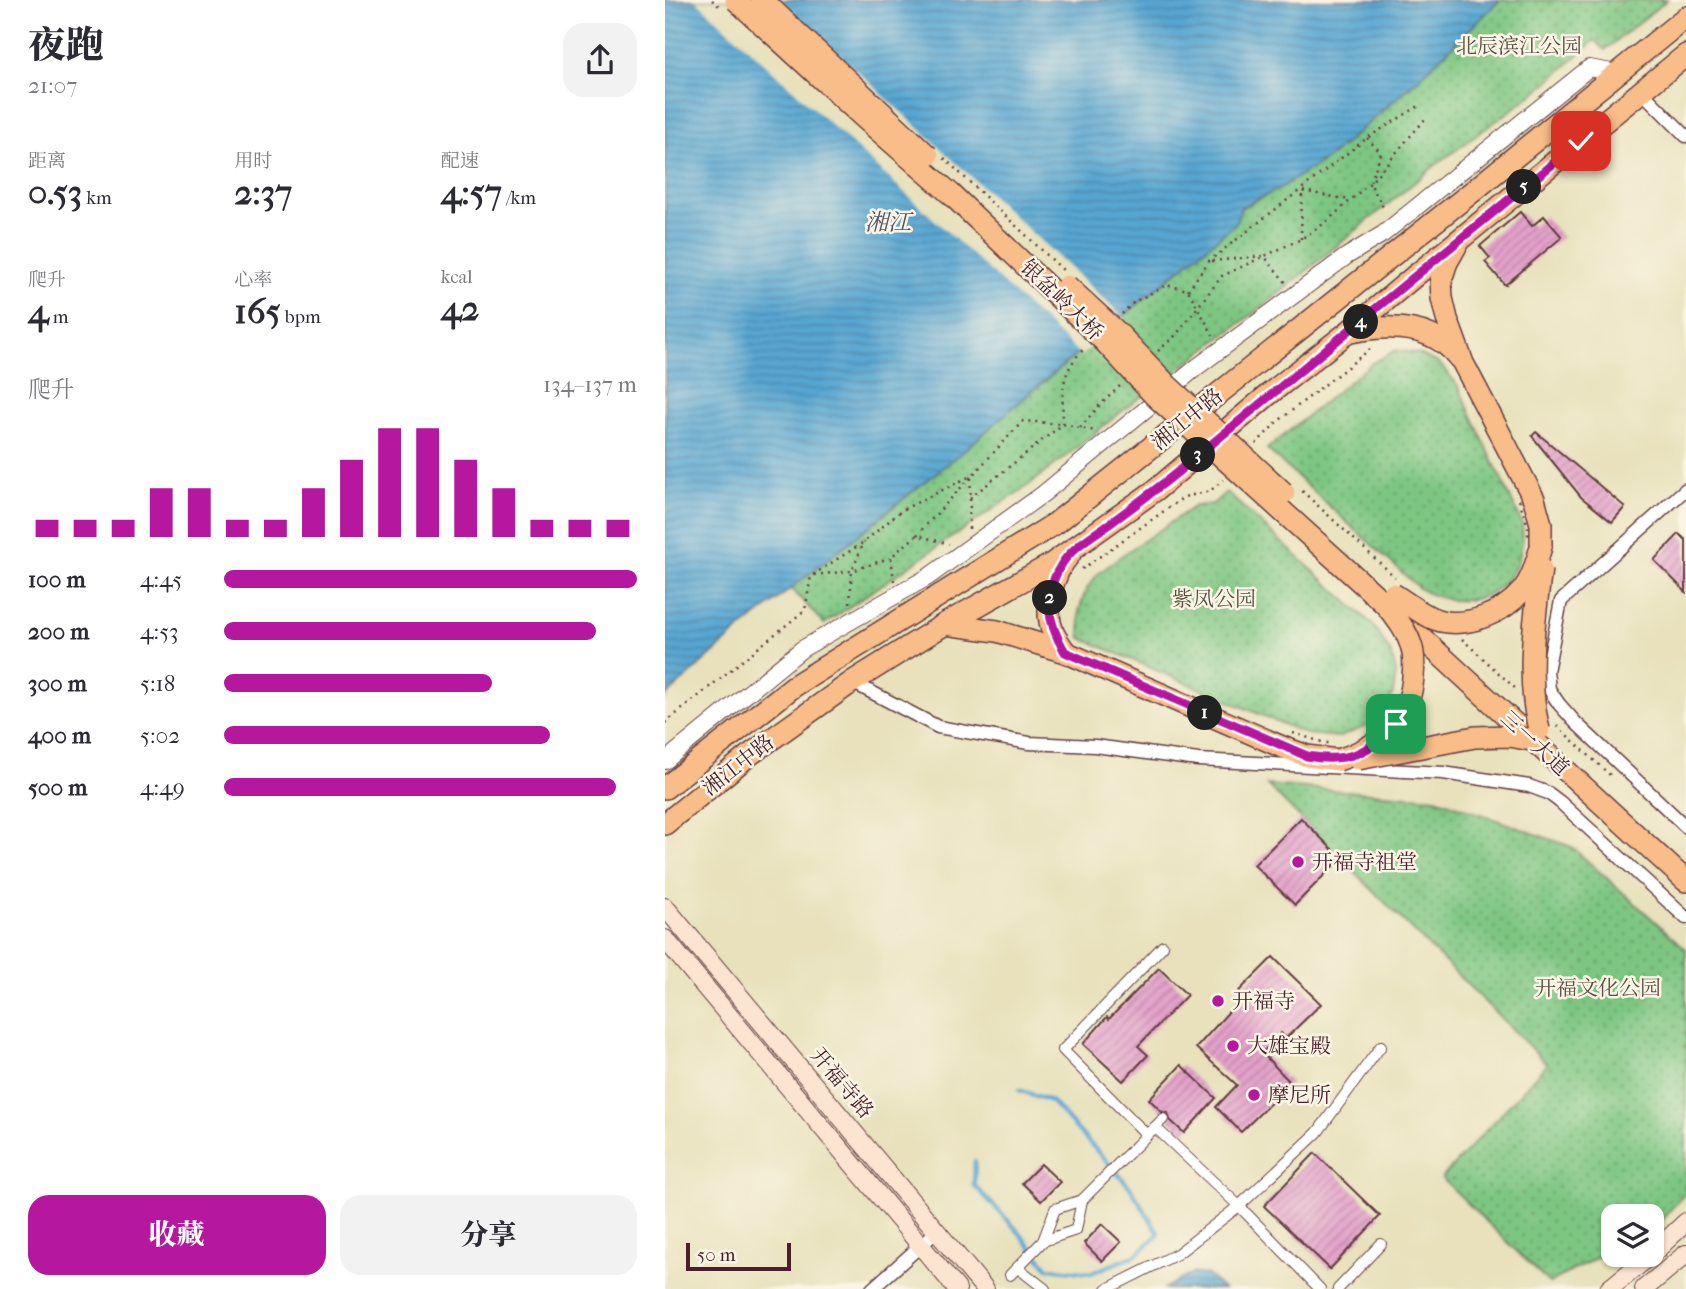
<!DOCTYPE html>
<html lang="zh">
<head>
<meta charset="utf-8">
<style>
	:root { --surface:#fff; --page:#f2f2f3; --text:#2b2b33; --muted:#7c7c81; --accent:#b5179e }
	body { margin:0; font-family:"IM FELL French Canon","Noto Serif SC",serif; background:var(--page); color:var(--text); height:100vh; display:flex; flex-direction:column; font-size:26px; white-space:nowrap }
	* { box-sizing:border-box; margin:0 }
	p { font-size:23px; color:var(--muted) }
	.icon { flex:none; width:38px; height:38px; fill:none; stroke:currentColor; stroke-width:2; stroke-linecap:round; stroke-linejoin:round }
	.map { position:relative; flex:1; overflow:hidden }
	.panel { display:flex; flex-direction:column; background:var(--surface); width:665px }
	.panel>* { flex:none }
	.buttons { position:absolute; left:936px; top:1204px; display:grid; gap:14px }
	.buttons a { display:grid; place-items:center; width:63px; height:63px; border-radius:14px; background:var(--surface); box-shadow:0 2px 5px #0004; font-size:35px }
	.scale { position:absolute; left:21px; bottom:18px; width:105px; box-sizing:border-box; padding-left:7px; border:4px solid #4a1f2b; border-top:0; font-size:19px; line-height:24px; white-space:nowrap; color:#4a1f2b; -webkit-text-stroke:5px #fcf5e5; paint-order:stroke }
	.pin { position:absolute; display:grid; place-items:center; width:60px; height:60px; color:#fff; margin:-30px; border-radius:14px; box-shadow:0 4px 10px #0006 }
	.km { position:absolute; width:35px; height:35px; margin:-18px; border-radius:50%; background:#222; color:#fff; font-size:19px; line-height:35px; text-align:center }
	.round { display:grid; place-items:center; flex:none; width:74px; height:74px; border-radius:21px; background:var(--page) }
	.head { display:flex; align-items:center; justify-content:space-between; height:119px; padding:0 28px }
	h1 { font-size:38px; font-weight:800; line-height:52px }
	.figures { display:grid; grid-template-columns:repeat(3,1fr); gap:10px; height:119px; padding:7px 28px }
	.figures div { display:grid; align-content:center }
	.figures b { font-size:35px; font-weight:800 }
	.figures small { font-size:19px; font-weight:400 }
	.figures p { font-size:19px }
	.chart { height:196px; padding:14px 28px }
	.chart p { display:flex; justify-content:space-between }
	.chart svg { width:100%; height:126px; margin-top:7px; stroke:var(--accent); stroke-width:6 }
	.primary-button { display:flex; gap:14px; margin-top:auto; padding:14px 28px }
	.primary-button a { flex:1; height:80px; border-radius:21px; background:var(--accent); color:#fff; font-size:28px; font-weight:800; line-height:80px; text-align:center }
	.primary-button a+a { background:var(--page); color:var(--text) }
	ul { padding:0 28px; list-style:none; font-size:23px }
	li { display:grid; grid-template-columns:112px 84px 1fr; align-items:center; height:52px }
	li i { height:18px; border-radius:9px; background:var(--accent) }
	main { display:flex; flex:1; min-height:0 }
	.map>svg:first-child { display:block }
	.grass { fill:url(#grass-dots); stroke:#647256; stroke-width:2 }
	.water { fill:url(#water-rules); stroke:#50627e; stroke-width:2 }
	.pier { fill:#e8e1bc }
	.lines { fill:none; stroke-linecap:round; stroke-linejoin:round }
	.stream { stroke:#57a6d1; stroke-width:4.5 }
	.building { fill:url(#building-hatch) }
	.pedestrian-casing { stroke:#623c41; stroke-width:12 }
	.minor-casing { stroke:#623c41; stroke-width:15 }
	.tertiary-casing { stroke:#623c41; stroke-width:18 }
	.secondary-casing { stroke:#623c41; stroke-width:20 }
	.primary-casing { stroke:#623c41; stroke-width:24 }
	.trunk-casing { stroke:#623c41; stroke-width:24 }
	.path { stroke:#623c41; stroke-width:2.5; stroke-dasharray:2 5; stroke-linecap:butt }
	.pedestrian { stroke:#fff; stroke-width:10 }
	.minor { stroke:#fff; stroke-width:12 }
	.tertiary { stroke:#fff; stroke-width:16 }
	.secondary { stroke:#fce5d0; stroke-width:18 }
	.primary { stroke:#f8bd89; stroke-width:21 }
	.trunk { stroke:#f8bd89; stroke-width:21 }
	.primary-bridge-casing { stroke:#623c41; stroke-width:24; stroke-linecap:butt }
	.trunk-bridge-casing { stroke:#623c41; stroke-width:24; stroke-linecap:butt }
	.path-bridge { stroke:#623c41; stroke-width:2.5; stroke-dasharray:2 5; stroke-linecap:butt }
	.primary-bridge { stroke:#f8bd89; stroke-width:21 }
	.trunk-bridge { stroke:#f8bd89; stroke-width:21 }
	.route-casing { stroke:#fff; stroke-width:14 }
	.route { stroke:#b5179e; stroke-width:9 }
	.poi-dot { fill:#b5179e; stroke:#fcf5e5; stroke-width:2.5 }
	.labels { text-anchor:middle; stroke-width:5; stroke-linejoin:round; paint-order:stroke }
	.park-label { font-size:21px; fill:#595145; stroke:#fcf5e5 }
	.street-label { font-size:21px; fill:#4a1f2b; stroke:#fcf5e5 }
	.poi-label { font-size:21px; fill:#4a1f2b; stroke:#fcf5e5; text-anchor:start }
	.water-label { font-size:23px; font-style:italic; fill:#4f556d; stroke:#fcf5e5 }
</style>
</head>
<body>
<main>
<section class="panel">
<div class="head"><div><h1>夜跑</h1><p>21:07</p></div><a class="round"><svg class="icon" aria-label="share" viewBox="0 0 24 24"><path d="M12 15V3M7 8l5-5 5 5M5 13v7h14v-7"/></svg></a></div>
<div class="figures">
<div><p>距离</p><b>0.53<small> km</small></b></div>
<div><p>用时</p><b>2:37</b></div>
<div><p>配速</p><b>4:57<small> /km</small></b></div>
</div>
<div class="figures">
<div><p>爬升</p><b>4<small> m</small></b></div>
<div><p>心率</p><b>165<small> bpm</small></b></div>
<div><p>kcal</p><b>42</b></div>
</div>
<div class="chart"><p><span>爬升</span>134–137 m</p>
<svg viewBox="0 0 160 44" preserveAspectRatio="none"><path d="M5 44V38M15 44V38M25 44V38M35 44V27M45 44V27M55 44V38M65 44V38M75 44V27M85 44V17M95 44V6M105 44V6M115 44V17M125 44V27M135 44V38M145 44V38M155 44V38"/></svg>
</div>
<ul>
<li><b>100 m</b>4:45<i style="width:100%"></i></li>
<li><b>200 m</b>4:53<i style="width:90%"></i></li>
<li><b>300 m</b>5:18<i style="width:65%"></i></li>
<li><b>400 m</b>5:02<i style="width:79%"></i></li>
<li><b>500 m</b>4:49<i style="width:95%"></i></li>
</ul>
<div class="primary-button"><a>收藏</a><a>分享</a></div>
</section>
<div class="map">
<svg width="1021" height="1289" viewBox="0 0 1021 1289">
	<defs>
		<pattern id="grass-dots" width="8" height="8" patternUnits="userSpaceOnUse" patternTransform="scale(1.75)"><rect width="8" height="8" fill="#7dc682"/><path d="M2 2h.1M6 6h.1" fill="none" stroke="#68a06b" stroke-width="1.8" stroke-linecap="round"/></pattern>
		<pattern id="water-rules" width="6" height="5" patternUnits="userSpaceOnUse" patternTransform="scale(1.75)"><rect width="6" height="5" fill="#57a6d1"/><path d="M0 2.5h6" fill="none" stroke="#4a87aa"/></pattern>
		<pattern id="building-hatch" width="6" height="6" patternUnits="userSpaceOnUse" patternTransform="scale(1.75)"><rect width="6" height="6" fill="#e3a1ca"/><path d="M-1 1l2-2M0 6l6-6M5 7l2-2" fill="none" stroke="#ba83a4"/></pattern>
	</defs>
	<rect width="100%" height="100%" fill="#fcf5e5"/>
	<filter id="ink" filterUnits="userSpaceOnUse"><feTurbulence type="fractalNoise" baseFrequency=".0143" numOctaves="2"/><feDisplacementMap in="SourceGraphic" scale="14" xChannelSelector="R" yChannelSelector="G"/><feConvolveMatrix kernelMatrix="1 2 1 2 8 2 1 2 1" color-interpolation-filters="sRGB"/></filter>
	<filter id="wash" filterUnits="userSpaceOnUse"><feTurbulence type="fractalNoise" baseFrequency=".00686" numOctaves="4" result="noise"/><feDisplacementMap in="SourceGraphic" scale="28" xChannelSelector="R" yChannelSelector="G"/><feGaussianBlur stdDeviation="1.57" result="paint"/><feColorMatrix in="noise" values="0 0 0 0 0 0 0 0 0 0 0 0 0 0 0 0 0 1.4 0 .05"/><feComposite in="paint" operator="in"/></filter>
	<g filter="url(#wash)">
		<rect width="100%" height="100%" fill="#e8e1bc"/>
		<g class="grass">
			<path d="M835 0H1002L940 50 930 40 876 88 772 164 601 304 465 405 368 482 159 624 126 588C276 468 423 345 571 223L576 208 612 190 666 156 754 78Z"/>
			<path d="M731 350 755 354 775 364 792 384 857 523C864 585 809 620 755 589L602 449 707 363Z"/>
			<path d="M561 492 707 624 726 653 731 672 728 695 712 722 675 737 641 734 416 638 414 611 421 590 432 575 453 558 530 506 548 504Z"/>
			<path d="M602 785 771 798 907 847 1021 949V1192L991 1226 987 1228V1216H948V1249L884 1283 777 1178 882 1064Z"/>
		</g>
		<g class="water">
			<path d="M0 0H835L754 78 666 156 612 190 576 207 571 223 372 387 296 453 74 630 0 697Z"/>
			<path d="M528 1273 543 1275 558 1289H498Z"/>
		</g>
		<path class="pier" d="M31 0H115L460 319 416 355Z"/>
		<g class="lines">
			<path class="stream" d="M310 1161 309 1185 352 1230 383 1268 426 1273 471 1255 494 1234 465 1187 386 1101 354 1090"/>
		</g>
		<g id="blocks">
			<g class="building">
				<path d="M855 212 867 226 879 216 897 237 840 285 820 262 825 258 815 246Z"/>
				<path d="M871 432 960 507 947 522 916 497 867 436Z"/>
				<path d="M1014 534 1021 540V592L989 560Z"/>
				<path d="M636 818 676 858 630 905 589 865Z"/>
				<path d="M608 957 656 1004 621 1038 616 1033 597 1053 626 1083 576 1132 551 1107 572 1085 531 1048 578 996 574 991Z"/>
				<path d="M494 968 522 995 473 1046 483 1055 458 1081 418 1044 442 1017 444 1019Z"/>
				<path d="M516 1065 551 1098 519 1133 505 1120 503 1113 497 1112 484 1099Z"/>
				<path d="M650 1153 715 1216 665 1269 599 1206Z"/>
				<path d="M376 1164 395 1182 376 1201 357 1183Z"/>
				<path d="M437 1224 456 1242 437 1261 419 1243Z"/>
			</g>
		</g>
	</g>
	<g filter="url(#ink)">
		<use href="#blocks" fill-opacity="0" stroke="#623c41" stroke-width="2"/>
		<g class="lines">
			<defs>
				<g id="pedestrian">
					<path d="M490 1127 574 1206 655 1289"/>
					<path d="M482 1135 398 1050 498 946"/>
					<path d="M378 1241 390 1209 417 1200 498 1119"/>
					<path d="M353 1268 380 1289"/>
					<path d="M345 1275 378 1241 411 1230 417 1200"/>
					<path d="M442 1289 512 1254 574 1206 652 1133 716 1046"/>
					<path d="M673 1289 716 1244"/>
				</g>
				<g id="minor">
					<path d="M977 92 1021 136"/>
					<path d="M1021 489 896 601 882 671 884 689 894 704 911 723 1021 827"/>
					<path d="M187 682 273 727 364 743 430 746 533 760 778 773 864 786 883 793 895 802 1021 918"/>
					<path d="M207 1289 272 1231"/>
				</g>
				<path id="tertiary" d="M0 761 137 649 263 577 378 494 532 367 682 256 718 234 924 68 952 73"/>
				<g id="secondary">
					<path d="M0 907 320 1289"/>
					<path d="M0 939 292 1289"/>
					<path d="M987 1254 1021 1222"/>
					<path d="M944 1289 986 1255"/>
					<path d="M979 1289 1021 1254"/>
				</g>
				<g id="primary">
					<path d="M791 246 782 262 776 280 777 298 782 319 798 363 869 499 876 524V547"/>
					<path d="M686 332C725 324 768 324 794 358"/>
					<path d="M280 624 332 631 400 652 615 746 642 756 673 760"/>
					<path d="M400 652C396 645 391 639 388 632 378 607 388 573 405 554"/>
					<path d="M0 788 129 686 391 523 807 192 1021 17"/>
					<path d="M0 824 83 756 187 682 280 624 385 565 492 489 603 395 682 333 751 275 1021 55"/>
				</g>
				<path id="trunk" d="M734 617 1021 881"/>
			</defs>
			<use href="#pedestrian" class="pedestrian-casing"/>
			<use href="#minor" class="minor-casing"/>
			<use href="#tertiary" class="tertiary-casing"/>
			<use href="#secondary" class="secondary-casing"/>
			<use href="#primary" class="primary-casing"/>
			<use href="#trunk" class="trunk-casing"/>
			<g class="path">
				<path d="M702 138 716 153 705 183 719 209"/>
				<path d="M636 239 637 191 685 200"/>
				<path d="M547 261 599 256 622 284"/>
				<path d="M523 290 544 261 702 138 754 106"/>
				<path d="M457 314 469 302 501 285 523 290 548 335"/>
				<path d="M493 351 511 335 557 276 636 239 660 223 705 183 761 118"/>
				<path d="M415 428 434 406 457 384"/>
				<path d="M591 444 611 423 709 346"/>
				<path d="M305 498 398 424C397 391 395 371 421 347"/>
				<path d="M252 535 358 421 398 424 430 431"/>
				<path d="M417 569 519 497 545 491 558 480"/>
				<path d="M149 575 187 571 224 558"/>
				<path d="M229 581 226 557 252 535 284 544"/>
				<path d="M185 603 187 571 199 542"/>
				<path d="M797 639 851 689"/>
				<path d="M0 723 140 610 146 576 199 542 237 510 306 476 304 529"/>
				<path d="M892 726 946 776"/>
			</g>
			<use href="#pedestrian" class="pedestrian"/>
			<use href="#minor" class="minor"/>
			<use href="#tertiary" class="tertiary"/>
			<use href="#secondary" class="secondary"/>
			<use href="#primary" class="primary"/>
			<use href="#trunk" class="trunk"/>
			<defs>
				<g id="primary-bridge">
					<path d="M728 594C743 603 759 617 776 621 804 627 838 613 856 592 867 580 871 563 876 547"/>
					<path d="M874 730C861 677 869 622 876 569"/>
					<path d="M693 759 810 737 845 736 866 740"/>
					<path d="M673 760C714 747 745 721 748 677 749 667 750 655 746 645 741 629 730 617 720 604"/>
				</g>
				<g id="trunk-bridge">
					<path d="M71 0 197 116 287 195 441 343 490 396 720 604"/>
					<path d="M97 0 263 156"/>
					<path d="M402 286 453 333 502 385 619 493"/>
				</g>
			</defs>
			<use href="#primary-bridge" class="primary-bridge-casing"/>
			<use href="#trunk-bridge" class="trunk-bridge-casing"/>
			<g class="path-bridge">
				<path d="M47 0 55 7"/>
				<path d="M279 158 399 271"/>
				<path d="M637 491 730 577"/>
				<path d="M854 500 863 526V537"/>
				<path d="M628 733 660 743H667"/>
			</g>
			<use href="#primary-bridge" class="primary-bridge"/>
			<use href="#trunk-bridge" class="trunk-bridge"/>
		</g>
	</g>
	<g class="lines" filter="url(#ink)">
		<defs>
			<path id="route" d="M731 724C704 754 681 763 642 756L400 652C382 622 377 593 398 562 410 545 430 534 447 522 470 505 492 489 514 471 648 360 781 250 916 141"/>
		</defs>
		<use href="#route" class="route-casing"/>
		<use href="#route" class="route"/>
	</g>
	<g class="poi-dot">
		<circle cx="633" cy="862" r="7"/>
		<circle cx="553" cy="1001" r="7"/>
		<circle cx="568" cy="1046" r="7"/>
		<circle cx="589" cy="1095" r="7"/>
	</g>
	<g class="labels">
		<g class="park-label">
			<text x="854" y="53">北辰滨江公园</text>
			<text x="549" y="606">紫凤公园</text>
			<text x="933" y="995">开福文化公园</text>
		</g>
		<g class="street-label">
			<text transform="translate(397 300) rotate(44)" y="7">银盆岭大桥</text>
			<text transform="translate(522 419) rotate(-39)" y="7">湘江中路</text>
			<text transform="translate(870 743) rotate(43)" y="7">三一大道</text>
			<text transform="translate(73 765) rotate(-38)" y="7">湘江中路</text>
			<text transform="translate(177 1083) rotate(50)" y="7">开福寺路</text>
		</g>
		<g class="poi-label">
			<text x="647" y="869">开福寺祖堂</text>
			<text x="567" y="1008">开福寺</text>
			<text x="582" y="1053">大雄宝殿</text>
			<text x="603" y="1102">摩尼所</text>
		</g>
		<g class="water-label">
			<text x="223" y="230">湘江</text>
		</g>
	</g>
</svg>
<div class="buttons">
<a><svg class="icon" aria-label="layers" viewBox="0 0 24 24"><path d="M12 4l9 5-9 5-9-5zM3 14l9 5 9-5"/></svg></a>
</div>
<div class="scale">50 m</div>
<div class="pin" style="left:731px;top:724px;background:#1e9e55"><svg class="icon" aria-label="arrive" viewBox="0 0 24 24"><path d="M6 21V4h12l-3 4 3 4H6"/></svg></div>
<div class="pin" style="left:916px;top:141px;background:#d93025"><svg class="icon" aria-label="check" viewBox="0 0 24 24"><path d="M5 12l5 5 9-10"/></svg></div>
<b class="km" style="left:540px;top:713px">1</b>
<b class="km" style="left:385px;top:598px">2</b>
<b class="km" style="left:533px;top:455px">3</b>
<b class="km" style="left:696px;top:322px">4</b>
<b class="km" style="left:859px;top:187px">5</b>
</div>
</main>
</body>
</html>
